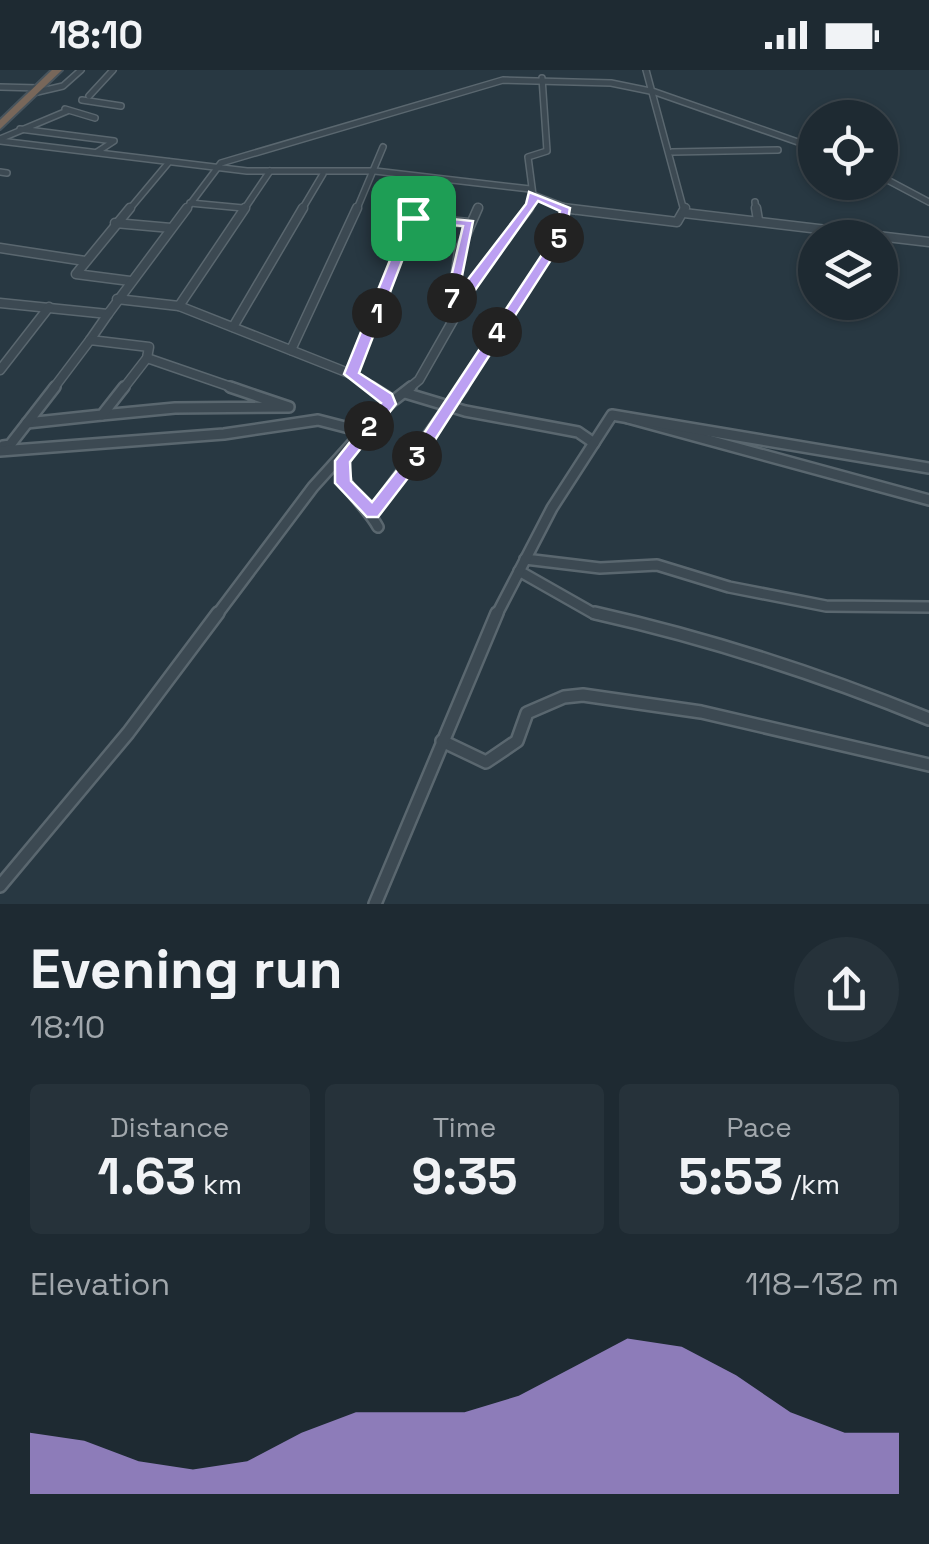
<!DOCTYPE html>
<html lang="en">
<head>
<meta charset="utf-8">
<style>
	:root { --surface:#1e2a32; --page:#26323a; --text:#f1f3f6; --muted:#a1a7ac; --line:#3c464d; --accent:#bca0f2 }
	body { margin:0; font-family:"Space Grotesk",sans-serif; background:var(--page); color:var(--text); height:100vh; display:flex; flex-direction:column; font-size:38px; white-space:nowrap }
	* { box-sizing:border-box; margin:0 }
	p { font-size:32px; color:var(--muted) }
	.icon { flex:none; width:55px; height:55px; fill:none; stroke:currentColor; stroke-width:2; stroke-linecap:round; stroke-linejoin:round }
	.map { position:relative; height:834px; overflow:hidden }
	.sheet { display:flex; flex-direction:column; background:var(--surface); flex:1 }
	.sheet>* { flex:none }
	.controls { position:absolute; left:798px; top:30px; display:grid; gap:20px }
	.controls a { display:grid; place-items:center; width:100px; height:100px; border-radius:50%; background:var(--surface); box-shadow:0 2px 8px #0004,0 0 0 2px var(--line); font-size:50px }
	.pin { position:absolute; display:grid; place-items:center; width:85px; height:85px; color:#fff; margin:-42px; border-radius:20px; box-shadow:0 5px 15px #0006 }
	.km { position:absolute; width:50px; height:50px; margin:-25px; border-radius:50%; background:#222; color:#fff; font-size:28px; line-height:50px; text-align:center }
	.round { display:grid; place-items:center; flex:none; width:105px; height:105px; border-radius:52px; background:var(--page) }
	.headline { display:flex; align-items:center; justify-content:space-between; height:170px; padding:0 30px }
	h1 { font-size:55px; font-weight:700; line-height:75px }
	.figures { display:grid; grid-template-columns:repeat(3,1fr); gap:15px; height:170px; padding:10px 30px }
	.figures div { display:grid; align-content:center; border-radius:10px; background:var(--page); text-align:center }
	.figures b { font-size:50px; font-weight:700 }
	.figures small { font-size:28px; font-weight:400 }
	.figures p { font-size:28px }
	.chart { height:280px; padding:20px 30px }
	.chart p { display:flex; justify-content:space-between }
	.chart svg { width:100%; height:180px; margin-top:10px; fill:var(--accent); opacity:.7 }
	.status { display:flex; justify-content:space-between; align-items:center; height:70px; padding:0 50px; background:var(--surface); direction:ltr }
	.status svg { height:28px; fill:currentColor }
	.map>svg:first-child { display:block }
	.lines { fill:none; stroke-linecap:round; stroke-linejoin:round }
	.street-far3-casing { stroke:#5a676f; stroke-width:8 }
	.street-far2-casing { stroke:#5a676f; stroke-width:11 }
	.street-far1-casing { stroke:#5a676f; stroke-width:14 }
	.street-casing { stroke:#5a676f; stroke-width:16 }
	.highway-casing { stroke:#47545d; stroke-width:4 }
	.street-far3 { stroke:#3c4952; stroke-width:5 }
	.street-far2 { stroke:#3c4952; stroke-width:8 }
	.street-far1 { stroke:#3c4952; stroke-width:9 }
	.street { stroke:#3c4952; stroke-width:11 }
	.highway { fill:#78675a; fill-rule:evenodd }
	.route { fill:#bca0f2; stroke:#fff; stroke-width:2.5; fill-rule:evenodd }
</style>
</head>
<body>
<div class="status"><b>18:10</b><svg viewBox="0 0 49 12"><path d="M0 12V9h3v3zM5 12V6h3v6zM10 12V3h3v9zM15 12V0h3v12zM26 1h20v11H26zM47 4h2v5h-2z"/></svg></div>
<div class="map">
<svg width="929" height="834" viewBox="0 0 929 834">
	<rect width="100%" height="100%" fill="#283842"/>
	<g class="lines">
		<defs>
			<g id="street-far3">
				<path d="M646 0 684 141"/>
				<path d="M542 8 547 81 528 87 533 125 575 141"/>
				<path d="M0 17 39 18"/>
				<path d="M33 23 63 16 81 0"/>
				<path d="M89 26 113 0"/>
				<path d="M82 30 121 36"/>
				<path d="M65 39 95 48"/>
				<path d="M20 59 114 71 97 82"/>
				<path d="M0 69 67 41"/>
				<path d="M0 71 247 101H375L530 119"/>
				<path d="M672 82 778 80"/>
				<path d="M0 102 7 103"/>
				<path d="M880 106 929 132"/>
				<path d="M755 132 756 141"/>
				<path d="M190 133 243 138"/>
				<path d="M128 141 169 92"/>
				<path d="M185 141 221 93 503 10 611 13 655 22 815 78"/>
				<path d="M243 141 270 101"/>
				<path d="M301 141 323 104"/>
				<path d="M356 141 383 77"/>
				<path d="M416 141 423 123"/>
				<path d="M476 141 479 137"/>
				<path d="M527 141 533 125"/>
			</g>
			<g id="street-far2">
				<path d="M563 138 677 152 685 138"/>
				<path d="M756 138 758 150"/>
				<path d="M684 143 929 172"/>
				<path d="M413 148 469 153"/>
				<path d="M115 153 171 158"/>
				<path d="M0 178 85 191"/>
				<path d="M130 211 76 204 130 138"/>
				<path d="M117 229 179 236 351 304 374 319"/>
				<path d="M0 233 108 244 187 138"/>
				<path d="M179 236 245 138"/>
				<path d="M461 236 452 229 459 181 478 138"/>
				<path d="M233 257 303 138"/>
				<path d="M90 270 108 244"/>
				<path d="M291 280 357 138"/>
				<path d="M147 288 237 319"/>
				<path d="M0 300 49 237"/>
				<path d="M351 304 417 138"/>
				<path d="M53 319 90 270 149 277 147 288 123 319"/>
				<path d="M408 319 419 310 464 231 465 221 529 138"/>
				<path d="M461 319 559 167 566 140"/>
			</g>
			<g id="street-far1">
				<path d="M405 323 465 341 578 362 594 373"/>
				<path d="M389 334 411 317"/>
				<path d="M102 345 175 338 289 337 230 317"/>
				<path d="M628 348 929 430"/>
				<path d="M27 353 102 345 124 317"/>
				<path d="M358 367 389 334 387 327 371 317"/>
				<path d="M3 376 10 375 55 317"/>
				<path d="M0 381 224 364 318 350 349 358 359 366 313 417 216 546"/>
				<path d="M347 384C334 416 364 431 378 457"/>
				<path d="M372 443 463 317"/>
				<path d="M525 489 600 498 657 495 729 517 826 536 929 537"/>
				<path d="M519 501 593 543 607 546"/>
				<path d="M496 546 552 438 612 345 929 398"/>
			</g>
			<g id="street">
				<path d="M595 543C711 569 819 604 929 649"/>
				<path d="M442 671 486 692 517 671 527 643 564 627 583 625 701 642 929 695"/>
				<path d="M0 816 128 663 218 543"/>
				<path d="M375 834 497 543"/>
			</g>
			<path id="highway" d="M52 0H62L0 59V50Z"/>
		</defs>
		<use href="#street-far3" class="street-far3-casing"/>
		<use href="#street-far2" class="street-far2-casing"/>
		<use href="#street-far1" class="street-far1-casing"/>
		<use href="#street" class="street-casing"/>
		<use href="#highway" class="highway-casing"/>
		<use href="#street-far3" class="street-far3"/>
		<use href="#street-far2" class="street-far2"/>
		<use href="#street-far1" class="street-far1"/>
		<use href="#street" class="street"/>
		<use href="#highway" class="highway"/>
	</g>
	<path class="route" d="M529 122 570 138 565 168 424 387 378 447H367L335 413V391L381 333 344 304 407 148 413 145 473 151 459 221 526 134ZM538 131 560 141 553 168 413 380 372 432 351 411 350 392 396 334 392 324 359 303 417 152 463 156 446 229 461 240Z"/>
</svg>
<div class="controls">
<a><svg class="icon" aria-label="locate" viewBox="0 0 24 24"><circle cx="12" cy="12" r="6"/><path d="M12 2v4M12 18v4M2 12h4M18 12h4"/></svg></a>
<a><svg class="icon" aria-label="layers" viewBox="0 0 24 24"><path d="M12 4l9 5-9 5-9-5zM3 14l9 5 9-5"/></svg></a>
</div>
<div class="pin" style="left:413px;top:148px;background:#1e9e55"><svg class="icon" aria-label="arrive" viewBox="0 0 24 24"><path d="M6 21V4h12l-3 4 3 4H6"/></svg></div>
<b class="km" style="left:377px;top:243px">1</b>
<b class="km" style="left:369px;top:356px">2</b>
<b class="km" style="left:417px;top:386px">3</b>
<b class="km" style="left:497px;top:262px">4</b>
<b class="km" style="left:559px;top:168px">5</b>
<b class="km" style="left:452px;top:228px">7</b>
</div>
<section class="sheet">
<div class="headline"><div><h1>Evening run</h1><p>18:10</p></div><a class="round"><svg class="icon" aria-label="share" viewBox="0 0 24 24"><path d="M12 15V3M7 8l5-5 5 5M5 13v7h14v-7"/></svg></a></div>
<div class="figures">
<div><p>Distance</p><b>1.63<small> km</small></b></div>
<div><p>Time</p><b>9:35</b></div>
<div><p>Pace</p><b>5:53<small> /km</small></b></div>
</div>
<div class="chart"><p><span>Elevation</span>118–132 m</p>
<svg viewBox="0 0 160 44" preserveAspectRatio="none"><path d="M0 44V29L10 31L20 36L30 38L40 36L50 29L60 24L70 24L80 24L90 20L100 13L110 6L120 8L130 15L140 24L150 29L160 29V44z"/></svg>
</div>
</section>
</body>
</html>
